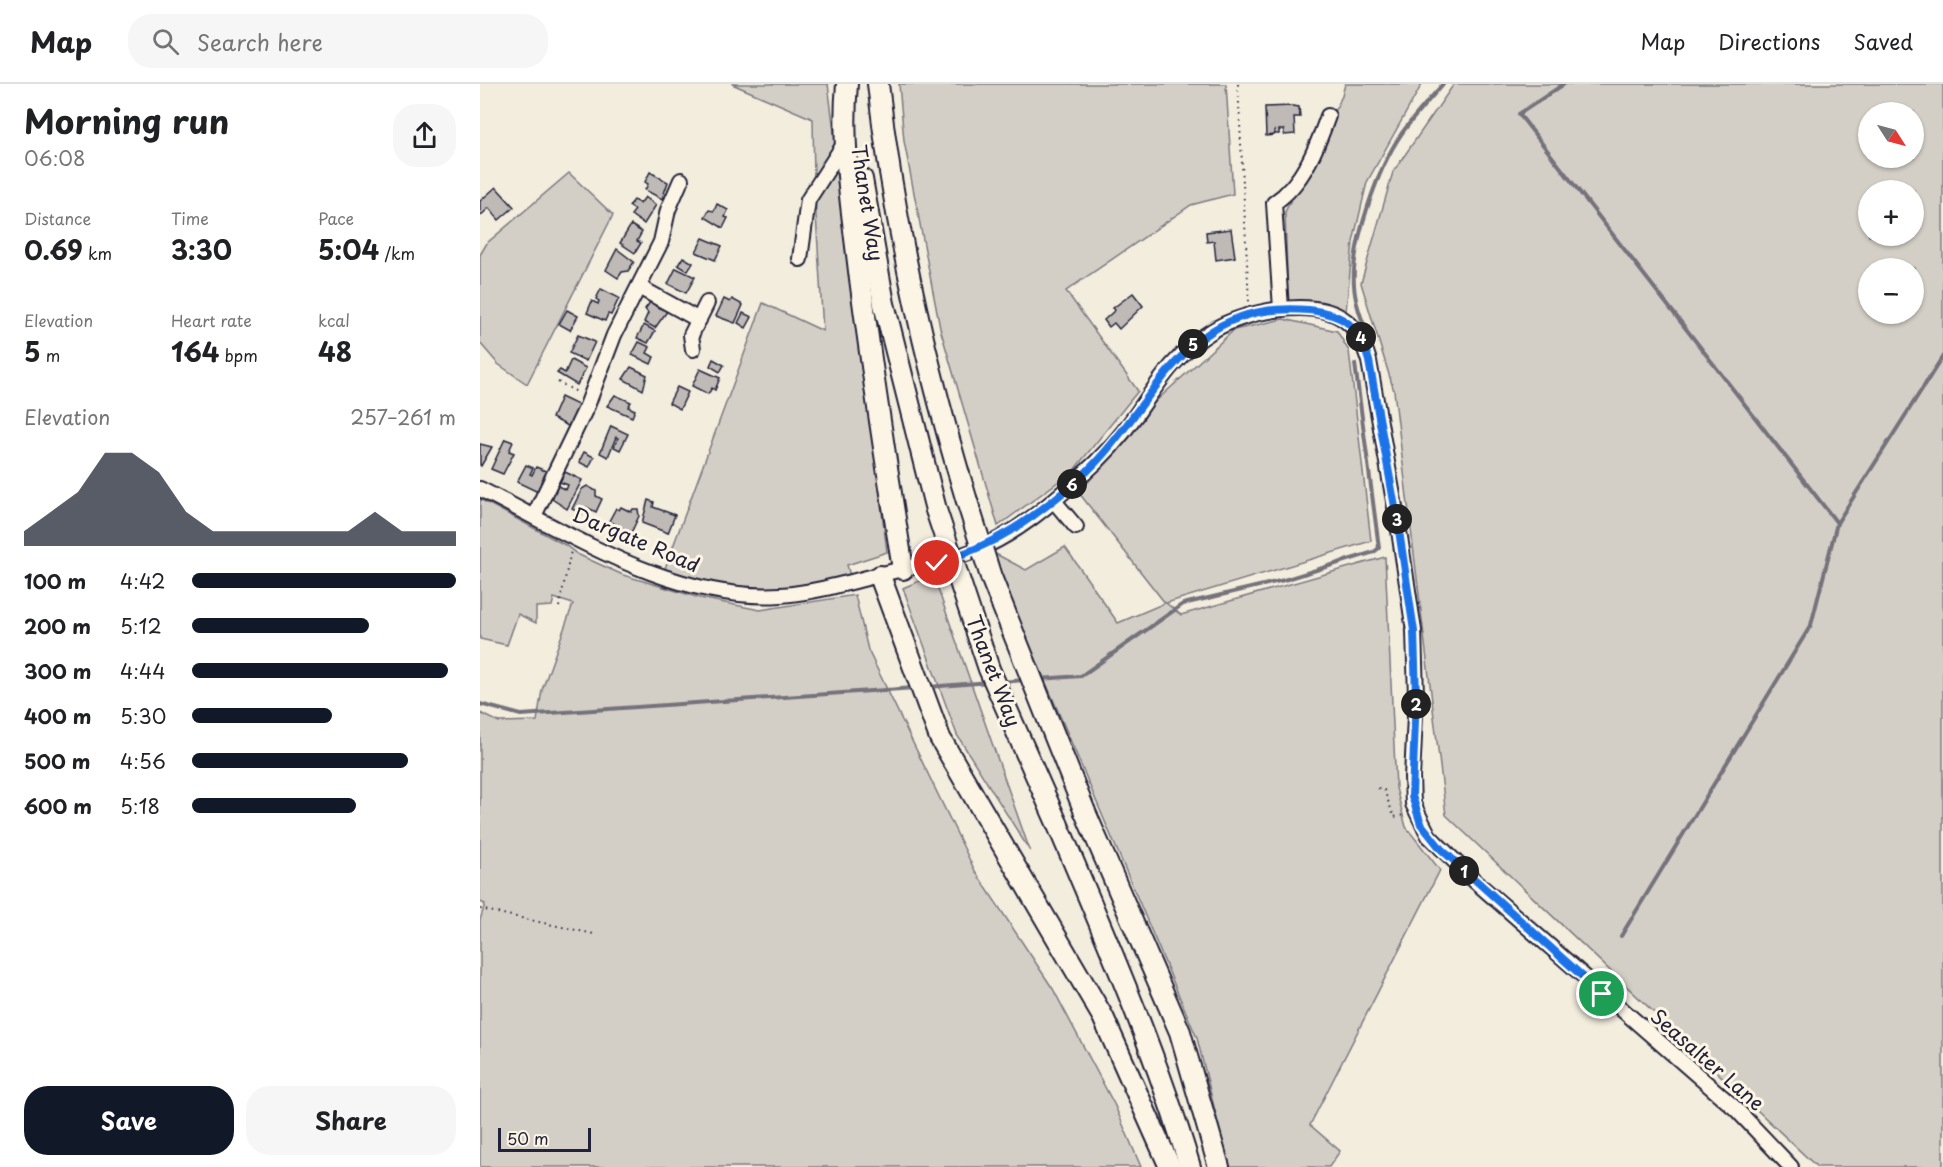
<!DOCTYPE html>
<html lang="en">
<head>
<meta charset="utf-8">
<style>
	:root { --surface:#fff; --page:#f6f6f6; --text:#202124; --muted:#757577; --line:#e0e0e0; --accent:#111827 }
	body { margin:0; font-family:"Playpen Sans",sans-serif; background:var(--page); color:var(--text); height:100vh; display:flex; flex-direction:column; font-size:22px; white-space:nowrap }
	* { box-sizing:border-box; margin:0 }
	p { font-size:20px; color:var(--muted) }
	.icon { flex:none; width:33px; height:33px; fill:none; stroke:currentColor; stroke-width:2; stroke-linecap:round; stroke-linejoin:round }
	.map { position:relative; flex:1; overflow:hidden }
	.drawer { display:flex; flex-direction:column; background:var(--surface); width:480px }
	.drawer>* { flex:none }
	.needle { width:39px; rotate:126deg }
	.buttons { position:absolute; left:1378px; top:18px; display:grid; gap:12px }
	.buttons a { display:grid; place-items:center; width:66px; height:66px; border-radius:50%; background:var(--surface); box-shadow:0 2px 4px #0004; font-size:30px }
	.scale { position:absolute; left:18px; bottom:15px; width:93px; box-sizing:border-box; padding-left:6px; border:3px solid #22223b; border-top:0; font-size:16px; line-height:21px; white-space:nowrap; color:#22223b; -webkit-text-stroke:4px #fcf5e5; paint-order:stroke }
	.pin { position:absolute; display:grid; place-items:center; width:51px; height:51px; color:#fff; margin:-26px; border:3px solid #fff; border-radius:50%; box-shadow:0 2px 6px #0007 }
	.km { position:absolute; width:30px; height:30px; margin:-15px; border-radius:50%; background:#222; color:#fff; font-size:16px; line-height:30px; text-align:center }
	.round { display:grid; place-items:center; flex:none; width:63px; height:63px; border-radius:24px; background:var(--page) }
	.headline { display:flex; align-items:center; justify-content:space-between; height:102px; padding:0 24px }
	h1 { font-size:33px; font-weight:700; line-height:45px }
	.figures { display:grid; grid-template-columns:repeat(3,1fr); gap:9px; height:102px; padding:6px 24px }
	.figures div { display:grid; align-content:center }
	.figures b { font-size:26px; font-weight:700 }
	.figures small { font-size:16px; font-weight:400 }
	.figures p { font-size:16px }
	.chart { height:168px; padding:12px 24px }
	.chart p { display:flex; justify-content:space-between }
	.chart svg { width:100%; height:108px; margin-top:6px; fill:var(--accent); opacity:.7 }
	.button { display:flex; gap:12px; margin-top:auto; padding:12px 24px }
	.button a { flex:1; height:69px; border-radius:24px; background:var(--accent); color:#fff; font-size:24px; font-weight:700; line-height:69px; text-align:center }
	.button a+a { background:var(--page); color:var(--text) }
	ul { padding:0 24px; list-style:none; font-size:20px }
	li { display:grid; grid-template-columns:96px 72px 1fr; align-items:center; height:45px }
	li i { height:15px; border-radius:8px; background:var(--accent) }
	header { display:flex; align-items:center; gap:36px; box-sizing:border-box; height:84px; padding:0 30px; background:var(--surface); border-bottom:2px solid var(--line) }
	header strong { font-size:28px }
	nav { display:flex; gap:33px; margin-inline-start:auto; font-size:21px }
	.search { width:420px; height:54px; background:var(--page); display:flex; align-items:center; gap:15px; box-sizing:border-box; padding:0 21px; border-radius:24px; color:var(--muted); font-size:22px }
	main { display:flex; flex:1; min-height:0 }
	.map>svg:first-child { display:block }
	.green { fill:#d4cfc6; stroke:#7b7880; stroke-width:1.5; fill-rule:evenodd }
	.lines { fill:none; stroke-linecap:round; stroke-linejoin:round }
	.stream { stroke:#75727b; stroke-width:4 }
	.building { fill:#bfbab6; stroke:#22223b; stroke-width:1.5 }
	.minor-casing { stroke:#22223b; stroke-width:18 }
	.highway-casing { stroke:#22223b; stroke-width:24 }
	.path { stroke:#22223b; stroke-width:2; stroke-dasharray:1.5 4.5; stroke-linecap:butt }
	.minor { stroke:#fcf5e5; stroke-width:14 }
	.highway { stroke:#fcf5e5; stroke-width:20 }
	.highway-bridge-casing { stroke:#22223b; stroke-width:24; stroke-linecap:butt }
	.highway-bridge { stroke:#fcf5e5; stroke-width:20 }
	.route-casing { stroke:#fff; stroke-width:12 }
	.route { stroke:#1a73e8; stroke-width:8 }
	.labels { text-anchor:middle; stroke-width:6; stroke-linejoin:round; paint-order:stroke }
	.street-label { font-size:20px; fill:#22223b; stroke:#fcf5e5 }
</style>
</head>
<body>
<header>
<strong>Map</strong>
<div class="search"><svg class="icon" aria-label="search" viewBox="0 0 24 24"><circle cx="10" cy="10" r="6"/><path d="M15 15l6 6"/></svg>Search here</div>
<nav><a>Map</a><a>Directions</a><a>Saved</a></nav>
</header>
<main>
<section class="drawer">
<div class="headline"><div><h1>Morning run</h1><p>06:08</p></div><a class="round"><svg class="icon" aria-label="share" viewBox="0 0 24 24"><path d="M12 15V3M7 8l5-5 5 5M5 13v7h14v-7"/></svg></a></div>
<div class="figures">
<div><p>Distance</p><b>0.69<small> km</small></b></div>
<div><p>Time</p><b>3:30</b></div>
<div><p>Pace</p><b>5:04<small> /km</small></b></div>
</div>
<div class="figures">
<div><p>Elevation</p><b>5<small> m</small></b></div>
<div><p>Heart rate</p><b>164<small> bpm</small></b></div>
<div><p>kcal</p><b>48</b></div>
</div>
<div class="chart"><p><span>Elevation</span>257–261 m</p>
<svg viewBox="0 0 160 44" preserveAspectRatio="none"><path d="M0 44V38L10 30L20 22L30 6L40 6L50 14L60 30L70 38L80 38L90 38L100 38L110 38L120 38L130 30L140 38L150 38L160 38V44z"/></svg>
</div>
<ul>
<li><b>100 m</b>4:42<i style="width:100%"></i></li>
<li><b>200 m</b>5:12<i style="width:67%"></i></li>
<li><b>300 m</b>4:44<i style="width:97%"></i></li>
<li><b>400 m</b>5:30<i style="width:53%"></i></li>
<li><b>500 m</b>4:56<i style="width:82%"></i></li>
<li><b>600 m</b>5:18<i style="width:62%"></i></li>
</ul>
<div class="button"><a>Save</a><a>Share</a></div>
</section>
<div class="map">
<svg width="1463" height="1083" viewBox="0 0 1463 1083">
	<rect width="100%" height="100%" fill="#f3edde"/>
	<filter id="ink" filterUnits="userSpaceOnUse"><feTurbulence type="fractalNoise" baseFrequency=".0167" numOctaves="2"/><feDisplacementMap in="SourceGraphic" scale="12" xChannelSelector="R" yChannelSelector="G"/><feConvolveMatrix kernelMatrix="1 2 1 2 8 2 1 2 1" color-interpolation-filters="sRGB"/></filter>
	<g filter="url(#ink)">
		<g class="green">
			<path d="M252 0H348L407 468 367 481 370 492C338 498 307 506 274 506 244 506 213 495 184 487L283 219 343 247 334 97 333 35Z"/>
			<path d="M419 0H746L753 110 711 121 586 207 658 307 594 386 518 442 460 244 424 57Z"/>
			<path d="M865 0H942L887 98 873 158 866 227 808 219 805 128 862 12Z"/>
			<path d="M974 0H1463V1083H1337L966 731 914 307 881 199 913 88ZM1389 28H1434V74H1389ZM1389 106H1434V152H1389ZM1389 184H1434V230H1389Z"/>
			<path d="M89 89 133 131 47 300 18 280 0 259V171L7 159Z"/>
			<path d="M803 235 857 247 869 267 891 457 686 519 701 531 905 473 916 704 926 743 960 786 830 1041 860 1067 849 1083H749L717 954 510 467 546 486 585 463 638 539 685 519 599 409 676 317 754 246Z"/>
			<path d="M0 415 85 461 97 470 143 491 220 514 280 526 375 511 388 566 495 787 573 905 635 1022 661 1083H0V836L5 820 0 818V629L19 638 57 637 62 606 93 520 74 514 72 522 56 523V539L38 530 27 561 0 555Z"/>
			<path d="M453 491 550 767 477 651 423 504Z"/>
		</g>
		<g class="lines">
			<g class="stream">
				<path d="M1084 0 1039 30 1357 439"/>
				<path d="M892 262C885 243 875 222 874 201 871 160 898 83 922 49 934 32 949 16 963 0"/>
				<path d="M559 595 601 592 703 520 804 496 894 468 899 464 875 280"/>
				<path d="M520 598 545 596"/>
				<path d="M448 603 510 598"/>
				<path d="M0 620 41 631 435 604"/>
				<path d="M1141 852 1331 541 1357 439 1463 272"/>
			</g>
		</g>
		<g class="building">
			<path d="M813 22 819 23 820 33H814L815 50 804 51V46H799V50H795L794 46V51L786 52 785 23Z"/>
			<path d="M170 88 188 98 182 115 165 106 168 100 165 98Z"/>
			<path d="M16 103 34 123 19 136 9 124 0 132V117Z"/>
			<path d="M165 113 176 121 164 140 151 131 155 126 149 122 154 116 160 120Z"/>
			<path d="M237 120 248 126 245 133 248 134 243 144 225 133 229 126 234 127Z"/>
			<path d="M151 141 162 148 157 157 161 159 155 169 140 159Z"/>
			<path d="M751 145 755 173 736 176 734 157 727 158 726 148Z"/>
			<path d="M223 154 242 162 235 176 216 168Z"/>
			<path d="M137 165 154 178 148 187 142 188 138 194 126 186Z"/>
			<path d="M203 173 213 179 208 187 198 181Z"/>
			<path d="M196 184 215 193 206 209 188 200Z"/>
			<path d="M121 205 139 214 131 231 128 230 125 237 107 229 112 217 118 220 119 217 116 215Z"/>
			<path d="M653 209 663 222 639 245 634 239 629 243 624 236 635 226 633 224Z"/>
			<path d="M244 215 250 218 252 215 263 221 255 239 236 232Z"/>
			<path d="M171 217 188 226 175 244 164 238 168 229 165 225Z"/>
			<path d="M87 226 98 232 90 246 79 240Z"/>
			<path d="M263 229 272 233 266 244 258 239Z"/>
			<path d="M164 241 175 247 168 259 157 254Z"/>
			<path d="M98 251 115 258 106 277 89 269Z"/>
			<path d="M159 258 170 263 167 269 174 273 171 280 152 271Z"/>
			<path d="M233 275 244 281 240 288 230 282Z"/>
			<path d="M91 276 106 284 97 301 77 289 80 286 85 289Z"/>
			<path d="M151 283 167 291 163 306 143 295Z"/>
			<path d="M220 285 240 294 235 306 232 304 228 310 212 302Z"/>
			<path d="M197 303 208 308 200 325 189 319Z"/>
			<path d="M135 311 151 318 148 323 155 326 152 333 127 322Z"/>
			<path d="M81 313 100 322 90 343 72 334Z"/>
			<path d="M131 342 148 350 140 366 134 363 138 354 136 353 128 373 120 369Z"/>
			<path d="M25 355 33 358 29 367 34 369 23 390 11 385Z"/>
			<path d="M0 360 12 363 1 382 0 381Z"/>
			<path d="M104 368 114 373 109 383 99 378Z"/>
			<path d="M46 381 53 384 50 390 52 391 56 383 68 388 58 408 37 398Z"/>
			<path d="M85 388 102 396 87 425 72 415 78 402 86 406 88 401 80 398Z"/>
			<path d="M107 402 116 407V412L122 415 116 428 106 423 102 430 92 425 102 405Z"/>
			<path d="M168 416 174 418 173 423 195 431 188 449 162 439Z"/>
			<path d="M141 423 151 428 153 425H158L159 432 151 449 129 437 136 424 139 426Z"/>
		</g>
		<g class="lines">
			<defs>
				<g id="minor">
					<path d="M320 175 328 116 366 57"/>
					<path d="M159 203 219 236"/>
					<path d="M801 225 794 119C823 100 837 63 848 32"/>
					<path d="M213 265 211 251 227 219"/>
					<path d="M0 405C92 451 194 518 301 511 342 508 383 494 423 485 447 480 471 476 494 467 534 451 569 422 600 393 621 375 640 354 656 331 678 299 697 268 732 247 762 228 835 212 866 237 879 247 884 261 889 277L918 440 934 547 936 612 932 693 933 720 949 752 996 798 1256 1025 1311 1083"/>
					<path d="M574 417 596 443"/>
					<path d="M54 432 107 322 134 251 181 158 188 126 201 96"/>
				</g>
				<g id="highway">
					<path d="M367 0C361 61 372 126 379 187 392 287 407 386 423 485"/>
					<path d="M398 0C414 141 445 278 486 414"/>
					<path d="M382 95 404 220 456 426"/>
					<path d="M400 492 460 654 623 933 690 1083"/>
					<path d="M605 728 700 948 739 1083"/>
					<path d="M577 739C625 852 675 966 710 1083"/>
				</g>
			</defs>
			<use href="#minor" class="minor-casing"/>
			<use href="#highway" class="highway-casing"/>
			<g class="path">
				<path d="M758 0 769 218"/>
				<path d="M78 298 99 309"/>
				<path d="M79 523 91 467"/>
				<path d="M898 704 904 706 914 733 924 731"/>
				<path d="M0 825 114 850"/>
			</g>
			<use href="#minor" class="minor"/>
			<use href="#highway" class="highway"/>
			<defs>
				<g id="highway-bridge">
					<path d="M486 414 511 493 605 728"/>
					<path d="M456 426 509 585 577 739"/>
				</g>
			</defs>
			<use href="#highway-bridge" class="highway-bridge-casing"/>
			<use href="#highway-bridge" class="highway-bridge"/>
		</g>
	</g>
	<g class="lines" filter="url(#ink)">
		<defs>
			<path id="route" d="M457 479C516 461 553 435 600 394 677 324 700 214 829 226 865 230 879 242 889 277L918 440 934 547 936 612 932 712 941 740 961 765 1122 910"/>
		</defs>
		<use href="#route" class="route-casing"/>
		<use href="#route" class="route"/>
	</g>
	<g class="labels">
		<g class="street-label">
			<text transform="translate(387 119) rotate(81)" y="7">Thanet Way</text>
			<text transform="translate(156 456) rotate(23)" y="7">Dargate Road</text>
			<text transform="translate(513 587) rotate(69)" y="7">Thanet Way</text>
			<text transform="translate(1227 976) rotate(41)" y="7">Seasalter Lane</text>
		</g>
	</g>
</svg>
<div class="buttons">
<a><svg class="needle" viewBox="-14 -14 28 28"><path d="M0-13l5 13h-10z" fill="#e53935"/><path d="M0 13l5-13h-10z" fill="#757577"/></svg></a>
<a>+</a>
<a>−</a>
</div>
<div class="scale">50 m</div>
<div class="pin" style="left:1122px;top:910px;background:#1e9e55"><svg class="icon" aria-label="arrive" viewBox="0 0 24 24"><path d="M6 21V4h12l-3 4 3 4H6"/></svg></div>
<div class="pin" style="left:457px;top:479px;background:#d93025"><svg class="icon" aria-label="check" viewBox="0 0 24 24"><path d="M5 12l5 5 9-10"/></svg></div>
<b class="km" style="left:984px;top:787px">1</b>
<b class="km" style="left:936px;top:620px">2</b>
<b class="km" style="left:917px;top:435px">3</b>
<b class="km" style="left:881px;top:253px">4</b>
<b class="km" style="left:713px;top:260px">5</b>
<b class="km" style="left:592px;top:400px">6</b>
</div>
</main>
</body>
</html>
